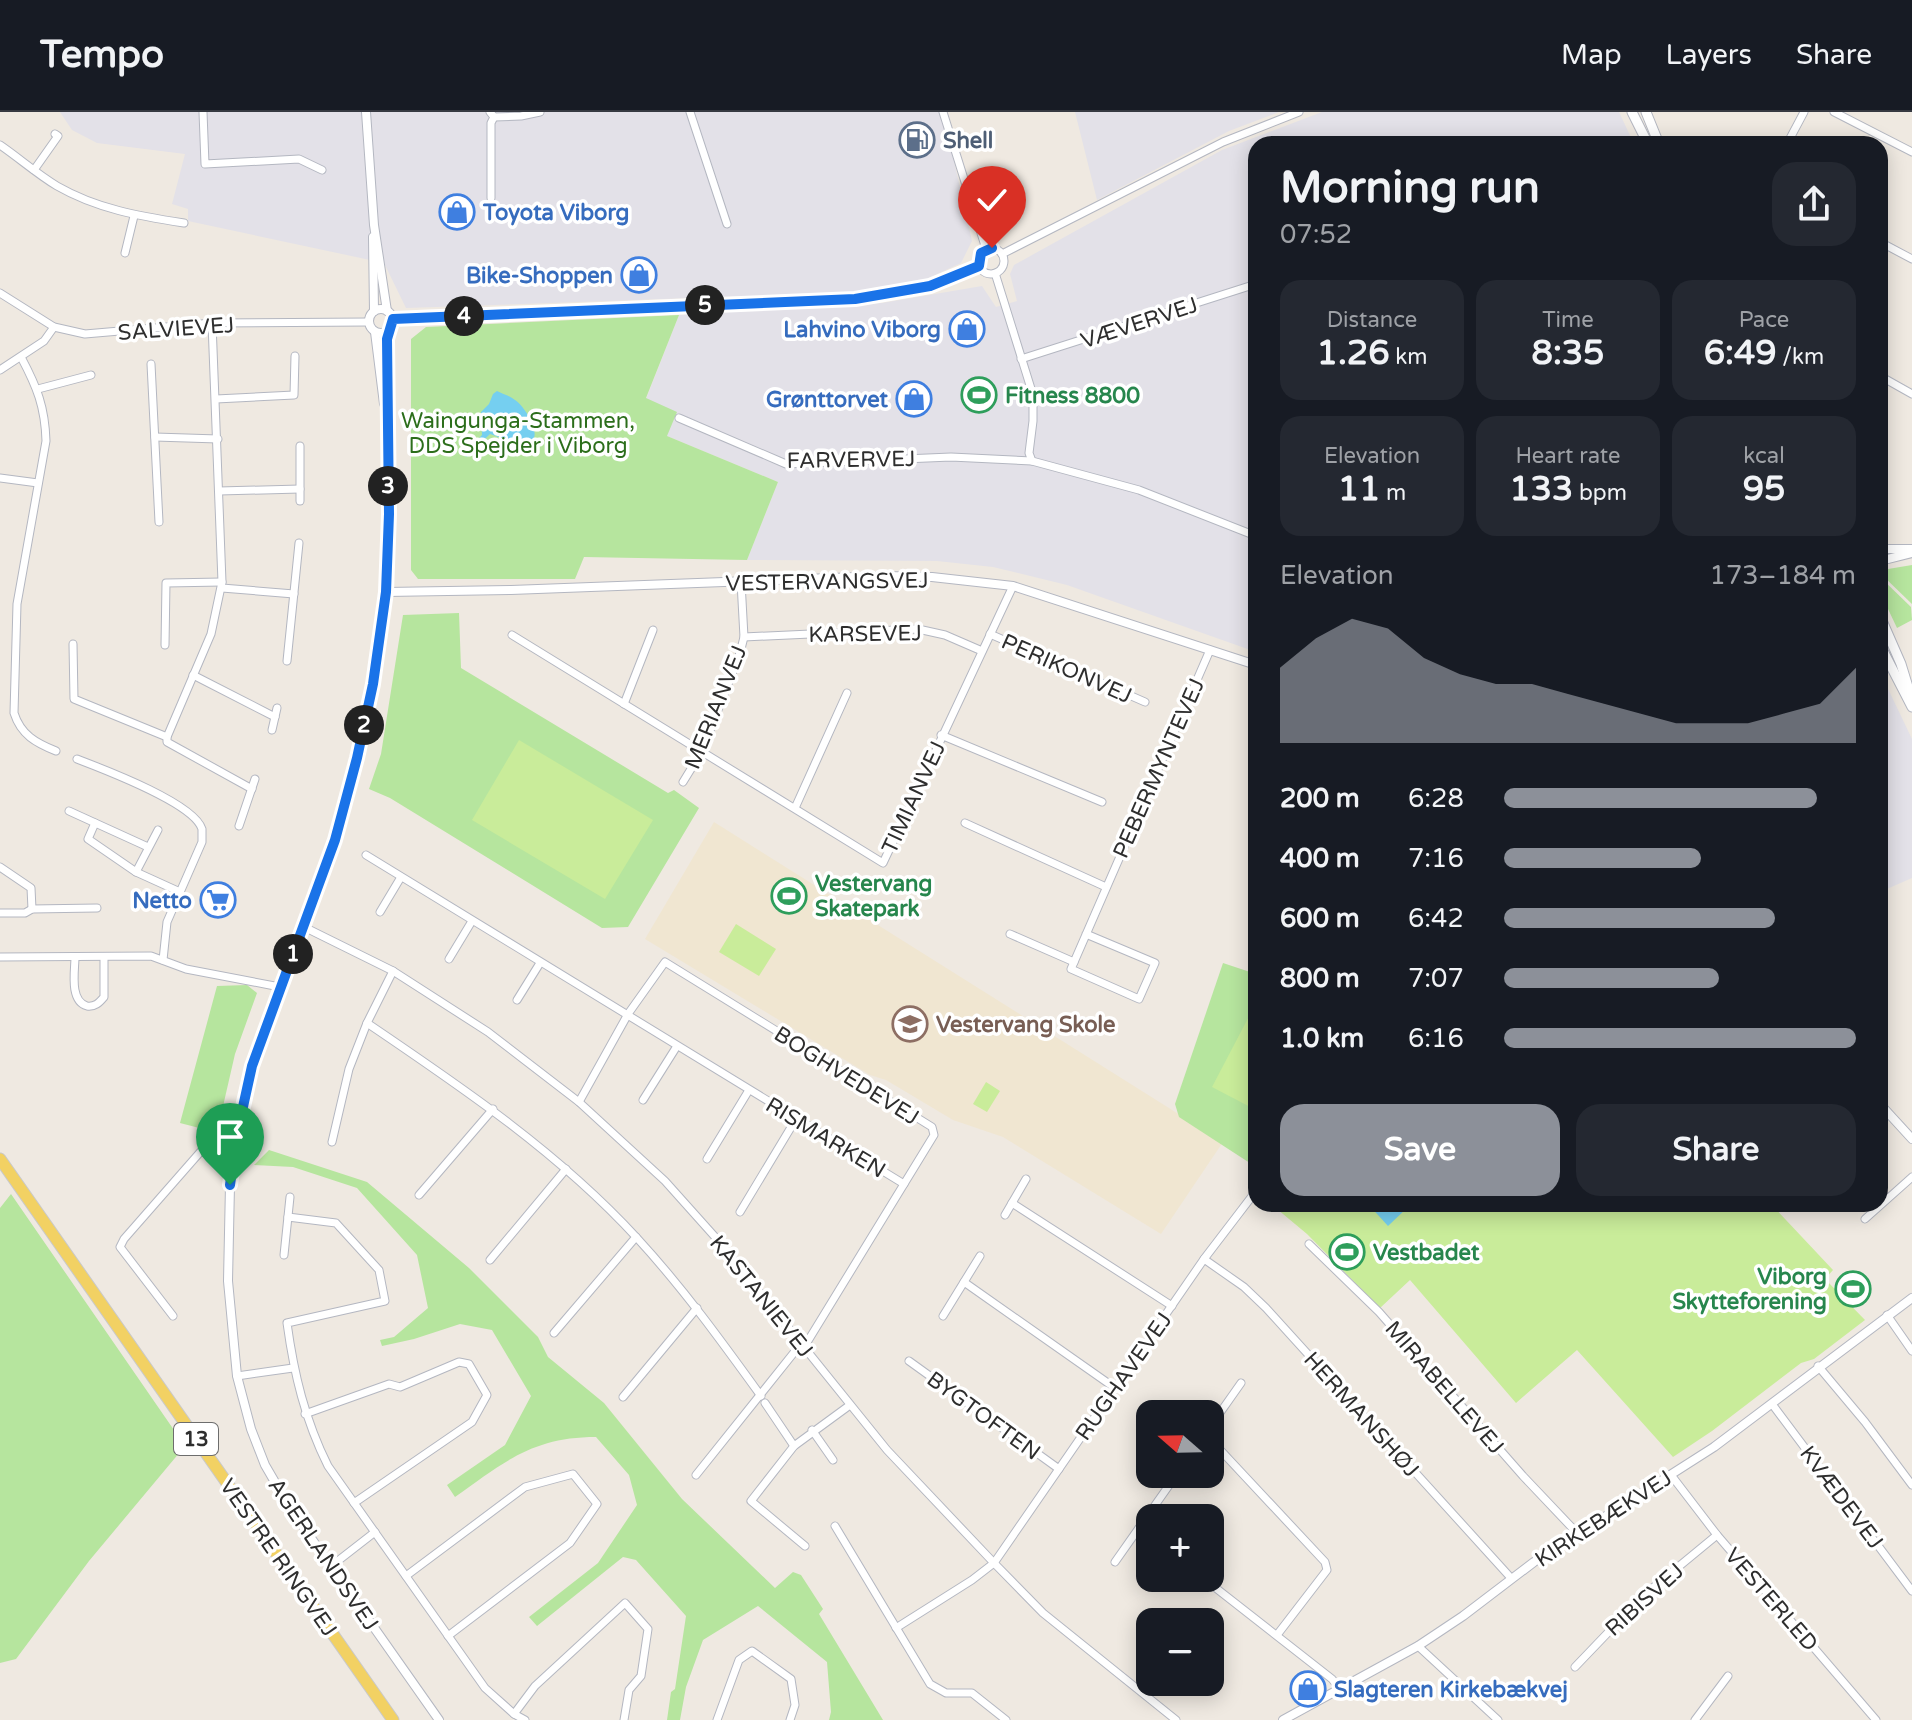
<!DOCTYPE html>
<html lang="en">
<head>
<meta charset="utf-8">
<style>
	:root { --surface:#171b24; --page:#242831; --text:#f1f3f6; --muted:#9ea1a6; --line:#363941; --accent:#8c9099 }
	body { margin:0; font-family:"Varela Round",sans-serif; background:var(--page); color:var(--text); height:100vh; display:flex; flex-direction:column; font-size:30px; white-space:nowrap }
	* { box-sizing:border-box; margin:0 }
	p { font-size:26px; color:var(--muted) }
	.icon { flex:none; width:44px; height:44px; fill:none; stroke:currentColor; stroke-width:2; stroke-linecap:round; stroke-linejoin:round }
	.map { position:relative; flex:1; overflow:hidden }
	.panel { position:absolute; left:1248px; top:24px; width:640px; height:1076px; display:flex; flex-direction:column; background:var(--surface); border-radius:24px; box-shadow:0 4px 20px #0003 }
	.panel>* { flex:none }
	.needle { width:52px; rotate:290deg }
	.fabs { position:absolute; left:1136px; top:1288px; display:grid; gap:16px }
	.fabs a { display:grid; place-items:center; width:88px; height:88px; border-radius:16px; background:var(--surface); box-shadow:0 4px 20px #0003; font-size:40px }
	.pin { position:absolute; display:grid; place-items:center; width:68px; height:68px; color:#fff; margin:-82px -34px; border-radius:50% 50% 50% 0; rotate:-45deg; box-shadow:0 0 8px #0007 }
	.pin .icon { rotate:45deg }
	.km { position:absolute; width:40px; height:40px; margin:-20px; border-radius:50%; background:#222; color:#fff; font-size:22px; line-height:40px; text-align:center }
	.round { display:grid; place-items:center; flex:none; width:84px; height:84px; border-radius:24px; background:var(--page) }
	.head { display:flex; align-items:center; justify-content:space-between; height:136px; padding:0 32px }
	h1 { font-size:44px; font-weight:700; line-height:60px }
	.metrics { display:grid; grid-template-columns:repeat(3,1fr); gap:12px; height:136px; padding:8px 32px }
	.metrics div { display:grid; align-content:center; border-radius:20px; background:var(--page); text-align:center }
	.metrics b { font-size:34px; font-weight:700 }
	.metrics small { font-size:22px; font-weight:400 }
	.metrics p { font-size:22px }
	.chart { height:224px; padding:16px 32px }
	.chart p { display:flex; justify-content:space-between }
	.chart svg { width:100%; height:144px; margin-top:8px; fill:var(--accent); opacity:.7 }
	.cta { display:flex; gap:16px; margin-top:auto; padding:16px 32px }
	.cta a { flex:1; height:92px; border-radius:24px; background:var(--accent); color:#fff; font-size:32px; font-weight:700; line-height:92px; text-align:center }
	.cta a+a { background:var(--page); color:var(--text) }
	ul { padding:0 32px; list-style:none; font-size:26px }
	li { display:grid; grid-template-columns:128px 96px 1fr; align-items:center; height:60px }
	li i { height:20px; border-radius:10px; background:var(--accent) }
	header { display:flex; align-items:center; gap:48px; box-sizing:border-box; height:112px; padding:0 40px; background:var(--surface); border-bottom:2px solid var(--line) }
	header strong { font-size:38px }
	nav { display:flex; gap:44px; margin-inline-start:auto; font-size:28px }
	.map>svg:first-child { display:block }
	.industrial { fill:#e3e1e8 }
	.education { fill:#f0e6d1 }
	.green { fill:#b6e59e }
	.pitch { fill:#c9ec9a }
	.water { fill:#75cff0 }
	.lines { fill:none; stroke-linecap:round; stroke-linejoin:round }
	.minor-casing { stroke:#b4b7c1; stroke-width:9 }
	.tertiary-casing { stroke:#b4b7c1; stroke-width:10 }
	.secondary-casing { stroke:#b4b7c1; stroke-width:11 }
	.primary-casing { stroke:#c9c9c9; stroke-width:13 }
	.minor { stroke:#fff; stroke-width:7 }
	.tertiary { stroke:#fff; stroke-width:8 }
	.secondary { stroke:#fff; stroke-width:9 }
	.primary { stroke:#f2d163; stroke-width:11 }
	.route-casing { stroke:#fff; stroke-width:16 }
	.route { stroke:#1a73e8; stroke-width:10 }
	.labels { text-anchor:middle; stroke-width:7; stroke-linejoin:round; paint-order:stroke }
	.shield { fill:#fff; stroke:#6d6d6d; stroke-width:2 }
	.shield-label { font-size:20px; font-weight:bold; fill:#2e2e2e }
	.service-label { font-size:22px; font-weight:bold; fill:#4e5e75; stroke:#fff; text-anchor:start }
	.shop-label { font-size:22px; font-weight:bold; fill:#366cbe; stroke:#fff; text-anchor:end }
	.street-label { font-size:22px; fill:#2e2e2e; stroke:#fff }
	.leisure-label { font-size:22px; font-weight:bold; fill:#27864d; stroke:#fff; text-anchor:start }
	.park-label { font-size:22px; fill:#2c6e1b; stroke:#fff }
	.education-label { font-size:22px; font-weight:bold; fill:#785e54; stroke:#fff; text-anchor:start }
</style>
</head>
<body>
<header>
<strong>Tempo</strong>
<nav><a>Map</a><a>Layers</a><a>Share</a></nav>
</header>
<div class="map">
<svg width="1912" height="1608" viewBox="0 0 1912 1608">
	<rect width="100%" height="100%" fill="#efe9e1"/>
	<g class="industrial">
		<path d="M60 0H943L972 129 961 151 920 170 866 180 406 196 384 151 188 109V97L172 92 185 42 97 31 72 18Z"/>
		<path d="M1075 0H1279L1229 19 1097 88Z"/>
		<path d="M1322 0H1619L1634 32H1256V540L1067 473 993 455 937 449 747 448 778 370 667 324 646 287 679 203 882 191 982 174 996 195 1017 189 1010 162 1014 153 1222 38Z"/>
		<path d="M1880 560 1912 627V766L1880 780Z"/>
	</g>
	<path class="education" d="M714 710 1223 1030 1161 1122 1003 1025 953 1008 886 968 870 963 645 827Z"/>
	<g class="green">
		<path d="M679 203 646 286 677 300 667 324 778 370 747 448 584 445 575 467H418L411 458V227L426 215Z"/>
		<path d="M1912 453V492L1881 462 1888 457Z"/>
		<path d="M1880 465 1911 495 1912 508 1897 516 1880 480Z"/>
		<path d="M459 501 461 556 668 681 674 678 699 696 628 815 602 816 390 686 369 677 381 642 403 503Z"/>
		<path d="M1223 851 1256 862V1055L1179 1005 1175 992Z"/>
		<path d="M247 873 257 881 235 942 218 1016 211 1019 180 1011 217 874Z"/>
		<path d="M269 1038 367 1070 469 1156 538 1225 548 1245 604 1291 682 1387 775 1476 793 1460 801 1463 823 1497 819 1502 883 1608H829L831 1600 827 1550 758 1494 703 1528 686 1575 680 1608H667L671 1580 675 1577 686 1504 636 1448 623 1445 537 1514 529 1505 598 1451 637 1393 629 1363 596 1325C533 1325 504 1350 455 1385L447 1373 505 1333 531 1284 492 1218 460 1212 414 1227 382 1234 380 1228 394 1225 428 1196 417 1143 357 1076 293 1055 254 1053Z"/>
		<path d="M11 1082 185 1334 89 1449 16 1547 0 1551V1096Z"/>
	</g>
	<g class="pitch">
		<path d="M519 628 653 708 605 787 472 708Z"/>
		<path d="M781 768 807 784 797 799 772 783Z"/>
		<path d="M736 812 776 837 759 864 719 840Z"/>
		<path d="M1256 891V998L1212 975Z"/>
		<path d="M986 970 1000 979 987 1000 973 992Z"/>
		<path d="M1271 1092H1469L1472 1096 1477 1092H1771L1833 1158 1825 1167 1865 1208 1814 1247 1801 1251 1712 1319 1673 1345 1577 1238 1516 1291 1410 1168 1380 1196 1307 1122Z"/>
	</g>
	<g class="water">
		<path d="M497 279C503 282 510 284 515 288 526 295 549 332 522 332 511 332 501 325 490 322L466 345 465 342 482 323 481 300 489 292 493 282Z"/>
		<path d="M1368 1092H1404L1407 1096 1388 1114Z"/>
	</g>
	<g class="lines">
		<defs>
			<g id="minor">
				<path d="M203 0 205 52 299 47 322 58"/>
				<path d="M490 0 494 5 491 11V86"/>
				<path d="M690 0 727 112"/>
				<path d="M943 0 986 137"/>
				<path d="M1834 0 1912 40"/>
				<path d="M494 5 521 4 540 0"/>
				<path d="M1787 32 1804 0"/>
				<path d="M0 33C19 46 37 62 57 74 97 97 139 104 184 111"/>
				<path d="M34 58 58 24 55 22"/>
				<path d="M1880 130 1912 147"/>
				<circle cx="991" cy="149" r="13"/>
				<path d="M125 141 134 104"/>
				<path d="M1002 142 1223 30 1299 0"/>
				<path d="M995 161 1033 283V309L1029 341 1032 349 1139 378 1256 424"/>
				<path d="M0 181 54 215 85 222 212 211 369 210"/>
				<path d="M393 207 855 187 930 174 979 154"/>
				<path d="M212 211 222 470 211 522 167 625V630L252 677"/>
				<path d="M21 245C37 275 45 295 46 329L17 492 14 601C21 623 36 631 56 639"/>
				<path d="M1021 247 1256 172"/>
				<path d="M151 252 159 410"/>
				<path d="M0 258 44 229 54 215"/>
				<path d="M1880 264 1912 282"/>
				<path d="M38 277 91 263"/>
				<path d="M216 287 294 283 295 244"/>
				<path d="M679 306 786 352 951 345 1032 349"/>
				<path d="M155 325 218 327"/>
				<path d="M0 366 38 371"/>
				<path d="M219 379 300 377"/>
				<path d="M300 389V334"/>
				<path d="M222 476 294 482"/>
				<path d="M990 522 1145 590"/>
				<path d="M512 523 883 751 1013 474"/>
				<path d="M744 525 918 517 945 523 982 539"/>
				<path d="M73 532 74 587 167 625"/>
				<path d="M165 533 166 471 222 470"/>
				<path d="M287 549 299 431"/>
				<path d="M193 563 275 605"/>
				<path d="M624 592 653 518"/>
				<path d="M272 618 277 596"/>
				<path d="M941 623 1102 690"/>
				<path d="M77 647C103 657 194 691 202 717 202 719 202 728 202 730L167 810 163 848"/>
				<path d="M683 670 702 639 740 541 744 525 741 470"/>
				<path d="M795 696 847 581"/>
				<path d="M69 699 148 735"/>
				<path d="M95 711 88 727 136 760 180 780"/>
				<path d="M965 711 1106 775"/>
				<path d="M239 714 255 667"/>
				<path d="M366 743 904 1072"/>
				<path d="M0 755 31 776 32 797"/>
				<path d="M136 760 158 718"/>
				<path d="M380 800 401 765"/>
				<path d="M0 801H25L32 797 97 796"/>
				<path d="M304 815 393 859 488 920 579 990 665 1069 716 1126 887 1338 994 1451 1043 1501 1176 1608"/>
				<path d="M1010 822 1074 850"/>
				<path d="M1086 822 1155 851 1139 887 1071 857 1210 538"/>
				<path d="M0 845 151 844 186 857 280 875"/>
				<path d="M75 845C75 858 69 889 87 894 95 895 99 891 104 885V845"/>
				<path d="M449 847 472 809"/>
				<path d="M517 888 540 851"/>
				<path d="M367 911C463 976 559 1041 637 1126 683 1176 722 1230 761 1284"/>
				<path d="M643 988 677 934"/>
				<path d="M579 990 628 902 665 850 932 1015 934 1023 803 1237"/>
				<path d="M332 1030 349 957 367 911 393 859"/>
				<path d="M707 1047 749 978"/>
				<path d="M419 1083 493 997"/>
				<path d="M1012 1091 1172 1194"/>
				<path d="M740 1100 796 1007"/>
				<path d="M1005 1103 1026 1067"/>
				<path d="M288 1105 336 1111 379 1158 385 1189 287 1211C294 1262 305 1308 328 1354L485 1576 514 1602 525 1608"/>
				<path d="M1865 1107 1912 1065"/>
				<path d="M1309 1132 1379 1200 1523 1364 1578 1422"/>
				<path d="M284 1143 290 1085"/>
				<path d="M1204 1147 1244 1175 1266 1196 1511 1466"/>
				<path d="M490 1148 566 1057"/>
				<path d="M964 1170 1115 1276"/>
				<path d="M1887 1203 1912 1239"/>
				<path d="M173 1204 120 1135 124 1127 202 1038 218 1028 237 1022"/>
				<path d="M943 1204 980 1144"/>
				<path d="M554 1221 636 1125"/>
				<path d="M909 1249 1059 1357"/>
				<path d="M1818 1254 1865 1310 1912 1373"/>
				<path d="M237 1264 293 1256"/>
				<path d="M623 1285 697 1196"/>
				<path d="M765 1291 794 1334"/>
				<path d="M1772 1292 1912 1479"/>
				<path d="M305 1302 389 1272 400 1275 459 1250 469 1252 487 1283 472 1310 354 1391"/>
				<path d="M1210 1315 1241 1271"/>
				<path d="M812 1318 833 1348"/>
				<path d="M1210 1327 1325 1450 1327 1458 1277 1523"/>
				<path d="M696 1363 800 1233"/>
				<path d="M1671 1363 1717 1423 1876 1608"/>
				<path d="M835 1414 930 1572 946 1581H972L1006 1608"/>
				<path d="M1139 1416 1150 1425"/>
				<path d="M805 1434 751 1389 794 1334 850 1293"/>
				<path d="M1115 1450 1177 1362"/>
				<path d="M330 1455 375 1420"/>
				<path d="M406 1464 525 1375 573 1362 597 1392 570 1431 448 1524"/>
				<path d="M1203 1466 1332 1567 1340 1577"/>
				<path d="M896 1516 972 1468 994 1451 1204 1147 1256 1079"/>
				<path d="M1418 1534 1498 1608"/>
				<path d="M1575 1555 1643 1484 1717 1423"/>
				<path d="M514 1602 535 1574 625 1491 648 1517 641 1564 629 1578 624 1608"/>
				<path d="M717 1608 739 1548 752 1539 791 1567 795 1593 790 1608"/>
				<path d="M1695 1608 1728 1564"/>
			</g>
			<g id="tertiary">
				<path d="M366 0 374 113 387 199"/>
				<path d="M373 125 374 199"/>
				<circle cx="381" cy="209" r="12"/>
				<path d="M388 219 386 304 389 402 386 480 373 572 357 646 335 728 252 954 237 1022 230 1073 228 1169 237 1264 251 1317 265 1353 290 1396 439 1608"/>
				<path d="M375 220 384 292"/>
				<path d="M1880 437H1912"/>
				<path d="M1880 449 1912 441"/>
				<path d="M386 480 511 478 885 464 932 465 1013 474 1256 553"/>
				<path d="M1880 992 1912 1027"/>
				<path d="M1283 1608 1418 1534 1463 1504 1534 1450 1714 1335 1912 1186"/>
			</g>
			<g id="secondary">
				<path d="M1632 0 1648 32"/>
				<path d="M1646 0 1659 32"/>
				<path d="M1880 504 1901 552 1912 588"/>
				<path d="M1880 533 1912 595"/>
			</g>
			<path id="primary" d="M0 1047 393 1608"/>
		</defs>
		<use href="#minor" class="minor-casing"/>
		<use href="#tertiary" class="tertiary-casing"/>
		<use href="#secondary" class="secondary-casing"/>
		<use href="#primary" class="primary-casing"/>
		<use href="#minor" class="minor"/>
		<use href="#tertiary" class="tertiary"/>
		<use href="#secondary" class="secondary"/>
		<use href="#primary" class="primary"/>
	</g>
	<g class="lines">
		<defs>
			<path id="route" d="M230 1073 237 1022 252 954 335 728 357 646 373 572 386 480 389 402 387 227 393 207 855 187 930 174 979 154 981 141 992 136"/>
		</defs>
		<use href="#route" class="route-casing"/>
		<use href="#route" class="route"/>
	</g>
	<defs>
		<symbol id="fuel-ring" viewBox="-11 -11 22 22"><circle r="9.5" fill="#fff" stroke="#5c6f8a" stroke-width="1.5"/><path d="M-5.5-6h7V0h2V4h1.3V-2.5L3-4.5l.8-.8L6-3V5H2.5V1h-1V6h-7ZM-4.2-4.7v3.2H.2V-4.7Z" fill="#5c6f8a"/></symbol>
		<symbol id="shop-ring" viewBox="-11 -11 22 22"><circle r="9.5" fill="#fff" stroke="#3f7fe0" stroke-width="1.5"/><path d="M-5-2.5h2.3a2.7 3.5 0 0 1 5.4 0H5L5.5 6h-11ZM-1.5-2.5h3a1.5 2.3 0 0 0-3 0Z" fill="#3f7fe0"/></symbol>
		<symbol id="stadium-ring" viewBox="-11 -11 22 22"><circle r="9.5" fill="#fff" stroke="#2e9e5b" stroke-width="1.5"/><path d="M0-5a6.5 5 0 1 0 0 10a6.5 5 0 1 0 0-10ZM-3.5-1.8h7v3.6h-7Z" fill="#2e9e5b"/></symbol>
		<symbol id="supermarket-ring" viewBox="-11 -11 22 22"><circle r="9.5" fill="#fff" stroke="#3f7fe0" stroke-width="1.5"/><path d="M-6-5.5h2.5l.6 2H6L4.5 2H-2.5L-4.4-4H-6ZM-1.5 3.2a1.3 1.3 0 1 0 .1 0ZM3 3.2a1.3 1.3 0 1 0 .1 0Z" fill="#3f7fe0"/></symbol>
		<symbol id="school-ring" viewBox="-11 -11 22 22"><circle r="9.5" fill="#fff" stroke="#8d6e63" stroke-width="1.5"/><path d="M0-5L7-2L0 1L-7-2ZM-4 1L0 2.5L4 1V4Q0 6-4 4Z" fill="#8d6e63"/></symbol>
	</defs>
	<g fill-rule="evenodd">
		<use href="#fuel-ring" x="897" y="8" width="40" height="40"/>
		<use href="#shop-ring" x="437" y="80" width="40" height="40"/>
		<use href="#shop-ring" x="619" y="143" width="40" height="40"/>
		<use href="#shop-ring" x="947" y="197" width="40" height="40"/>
		<use href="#stadium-ring" x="959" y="263" width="40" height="40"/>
		<use href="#shop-ring" x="894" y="267" width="40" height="40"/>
		<use href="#stadium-ring" x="769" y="764" width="40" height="40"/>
		<use href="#supermarket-ring" x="198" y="768" width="40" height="40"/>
		<use href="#school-ring" x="890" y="892" width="40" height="40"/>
		<use href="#stadium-ring" x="1327" y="1120" width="40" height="40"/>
		<use href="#stadium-ring" x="1833" y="1157" width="40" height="40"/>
		<use href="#shop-ring" x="1288" y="1557" width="40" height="40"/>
	</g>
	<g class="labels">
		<rect class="shield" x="174" y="1311" width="44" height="32" rx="6"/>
		<g class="shield-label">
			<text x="196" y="1334">13</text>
		</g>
		<g class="service-label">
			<text x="943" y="36">Shell</text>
		</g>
		<g class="shop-label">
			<text x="483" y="108" text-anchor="start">Toyota Viborg</text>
			<text x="613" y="171">Bike-Shoppen</text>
			<text x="941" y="225">Lahvino Viborg</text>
			<text x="888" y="295">Grønttorvet</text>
			<text x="192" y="796">Netto</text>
			<text x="1334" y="1585" text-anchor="start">Slagteren Kirkebækvej</text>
		</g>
		<g class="street-label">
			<text transform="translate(1139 210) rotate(-18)" y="8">VÆVERVEJ</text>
			<text transform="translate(176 216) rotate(-4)" y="8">SALVIEVEJ</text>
			<text transform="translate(851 347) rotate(-1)" y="8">FARVERVEJ</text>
			<text transform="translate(827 469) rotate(-1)" y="8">VESTERVANGSVEJ</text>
			<text transform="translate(865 521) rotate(-1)" y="8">KARSEVEJ</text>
			<text transform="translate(1067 556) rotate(24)" y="8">PERIKONVEJ</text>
			<text transform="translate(715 595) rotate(-68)" y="8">MERIANVEJ</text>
			<text transform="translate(1158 656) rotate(-66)" y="8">PEBERMYNTEVEJ</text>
			<text transform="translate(913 685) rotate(-65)" y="8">TIMIANVEJ</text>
			<text transform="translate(847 963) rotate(32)" y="8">BOGHVEDEVEJ</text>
			<text transform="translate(826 1025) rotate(31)" y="8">RISMARKEN</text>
			<text transform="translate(762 1184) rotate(51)" y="8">KASTANIEVEJ</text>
			<text transform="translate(1123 1264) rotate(-55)" y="8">RUGHAVEVEJ</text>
			<text transform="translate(1445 1275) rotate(49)" y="8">MIRABELLEVEJ</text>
			<text transform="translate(1362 1302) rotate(48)" y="8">HERMANSHØJ</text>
			<text transform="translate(984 1303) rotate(36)" y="8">BYGTOFTEN</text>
			<text transform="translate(1842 1385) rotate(53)" y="8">KVÆDEVEJ</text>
			<text transform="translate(1603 1406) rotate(-33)" y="8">KIRKEBÆKVEJ</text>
			<text transform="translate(324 1442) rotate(56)" y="8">AGERLANDSVEJ</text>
			<text transform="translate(279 1445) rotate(55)" y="8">VESTRE RINGVEJ</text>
			<text transform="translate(1644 1487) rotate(-42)" y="8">RIBISVEJ</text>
			<text transform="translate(1772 1487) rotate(49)" y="8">VESTERLED</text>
		</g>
		<g class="leisure-label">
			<text x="1005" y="291">Fitness 8800</text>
			<text x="815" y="779">Vestervang<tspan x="815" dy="25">Skatepark</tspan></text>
			<text x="1373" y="1148">Vestbadet</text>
			<text x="1827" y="1172" text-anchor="end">Viborg<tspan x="1827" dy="25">Skytteforening</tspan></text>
		</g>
		<g class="park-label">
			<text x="518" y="316">Waingunga-Stammen,<tspan x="518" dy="25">DDS Spejder i Viborg</tspan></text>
		</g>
		<g class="education-label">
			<text x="936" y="920">Vestervang Skole</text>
		</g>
	</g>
</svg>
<div class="fabs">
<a><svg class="needle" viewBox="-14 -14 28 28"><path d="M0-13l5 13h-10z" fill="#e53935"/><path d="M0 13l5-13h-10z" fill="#9ea1a6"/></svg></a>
<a>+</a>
<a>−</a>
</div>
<div class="pin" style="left:230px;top:1073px;background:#1e9e55"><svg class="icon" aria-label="arrive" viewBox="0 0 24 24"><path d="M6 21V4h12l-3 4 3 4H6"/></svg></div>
<div class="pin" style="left:992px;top:136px;background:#d93025"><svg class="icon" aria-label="check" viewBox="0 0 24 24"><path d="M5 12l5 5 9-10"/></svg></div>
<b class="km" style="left:293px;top:842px">1</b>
<b class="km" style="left:364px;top:613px">2</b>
<b class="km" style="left:388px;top:374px">3</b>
<b class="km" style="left:464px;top:204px">4</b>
<b class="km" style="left:705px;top:193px">5</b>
<section class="panel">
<div class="head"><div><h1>Morning run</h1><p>07:52</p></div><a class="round"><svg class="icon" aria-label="share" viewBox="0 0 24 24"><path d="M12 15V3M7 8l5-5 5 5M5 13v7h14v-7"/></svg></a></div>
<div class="metrics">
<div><p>Distance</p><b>1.26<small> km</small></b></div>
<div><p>Time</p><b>8:35</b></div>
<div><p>Pace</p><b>6:49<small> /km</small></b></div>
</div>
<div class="metrics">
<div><p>Elevation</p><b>11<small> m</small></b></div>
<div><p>Heart rate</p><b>133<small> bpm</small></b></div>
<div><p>kcal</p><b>95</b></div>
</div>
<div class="chart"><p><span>Elevation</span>173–184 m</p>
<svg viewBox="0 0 160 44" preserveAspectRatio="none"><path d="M0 44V21L10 12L20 6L30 9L40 18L50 23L60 26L70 26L80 29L90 32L100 35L110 38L120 38L130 38L140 35L150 32L160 21V44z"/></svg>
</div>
<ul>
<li><b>200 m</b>6:28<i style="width:89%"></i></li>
<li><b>400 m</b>7:16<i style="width:56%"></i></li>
<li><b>600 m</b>6:42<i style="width:77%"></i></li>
<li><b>800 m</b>7:07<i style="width:61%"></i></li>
<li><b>1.0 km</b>6:16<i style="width:100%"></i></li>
</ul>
<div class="cta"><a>Save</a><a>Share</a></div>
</section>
</div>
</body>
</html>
